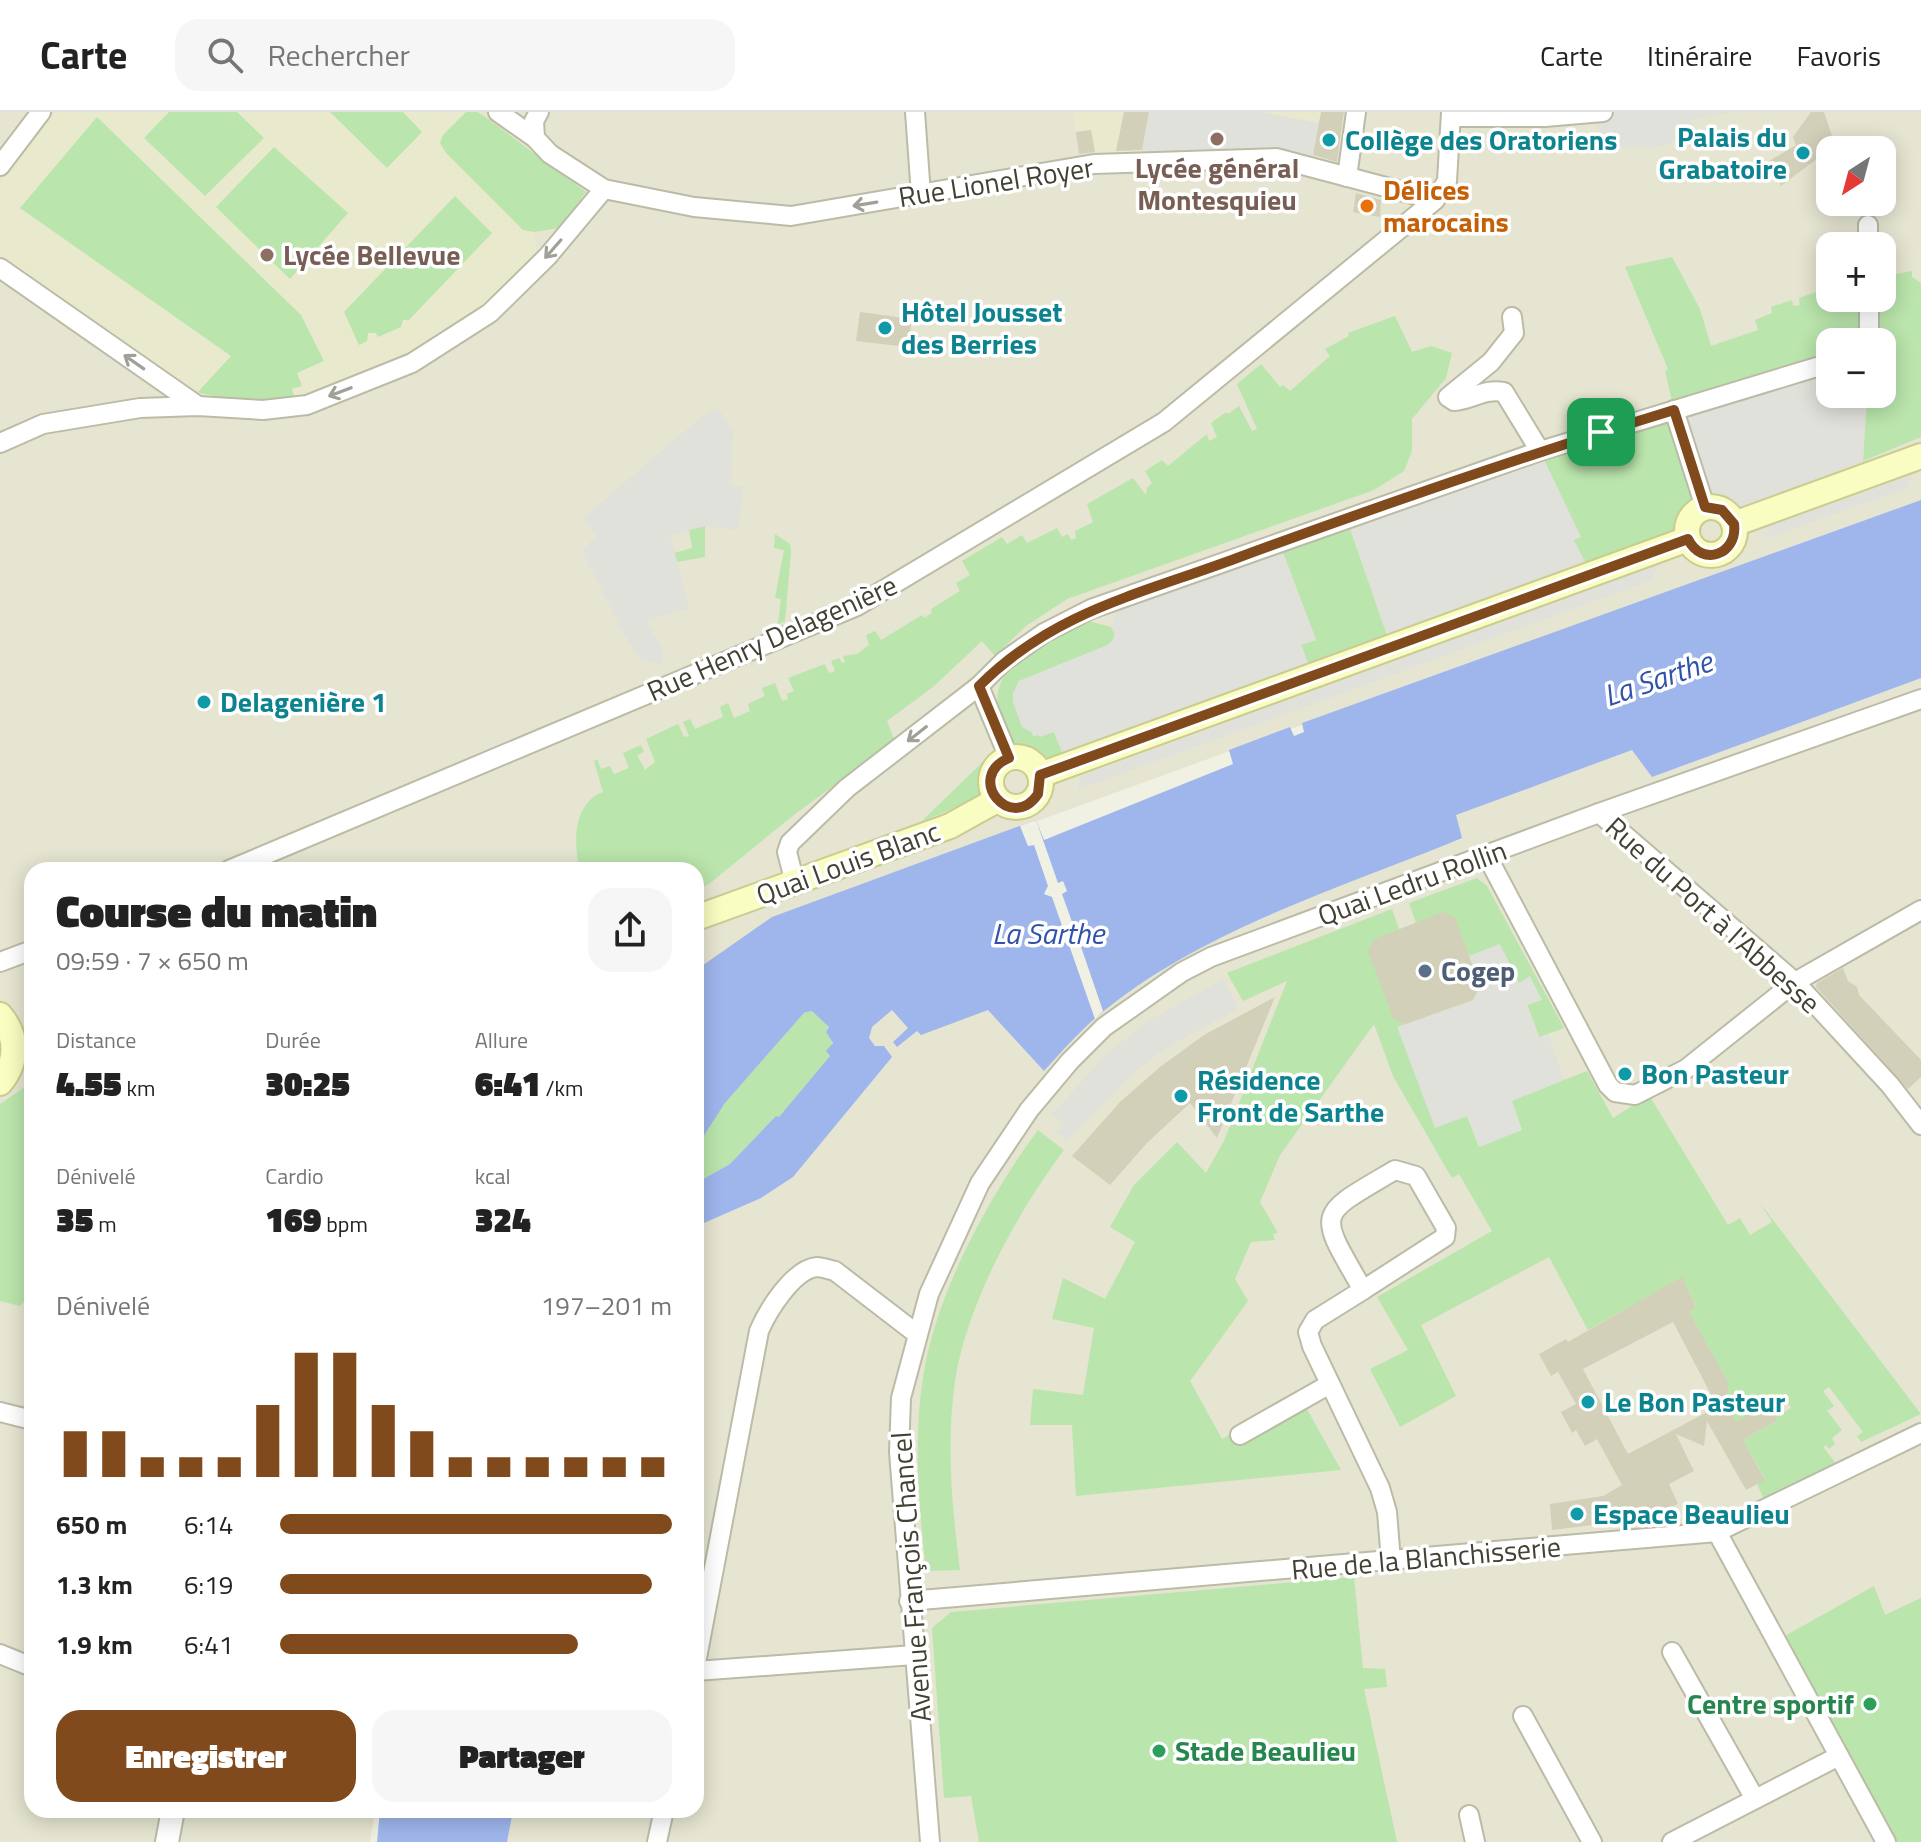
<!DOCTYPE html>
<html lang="fr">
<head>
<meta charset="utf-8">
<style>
	:root { --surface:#fff; --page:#f6f6f6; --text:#222; --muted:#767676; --line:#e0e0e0; --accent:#804a1d }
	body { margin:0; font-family:"Titillium Web",sans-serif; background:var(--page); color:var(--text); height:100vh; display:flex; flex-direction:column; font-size:30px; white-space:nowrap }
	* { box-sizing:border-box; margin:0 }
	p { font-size:26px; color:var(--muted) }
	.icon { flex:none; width:44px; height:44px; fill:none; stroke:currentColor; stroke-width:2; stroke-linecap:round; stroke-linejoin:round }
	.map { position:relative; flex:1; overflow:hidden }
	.sheet { position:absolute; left:24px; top:750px; width:680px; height:956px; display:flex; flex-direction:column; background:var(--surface); border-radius:24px; box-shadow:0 4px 20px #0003 }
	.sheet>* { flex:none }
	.needle { width:52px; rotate:216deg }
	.fabs { position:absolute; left:1816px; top:24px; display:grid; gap:16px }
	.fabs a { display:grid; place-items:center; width:80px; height:80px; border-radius:16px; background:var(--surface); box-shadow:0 4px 20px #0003; font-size:40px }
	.pin { position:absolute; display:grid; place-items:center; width:68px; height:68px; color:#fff; margin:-34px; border-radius:16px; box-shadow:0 4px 12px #0006 }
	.round { display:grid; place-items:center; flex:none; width:84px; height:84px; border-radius:24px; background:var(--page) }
	.head { display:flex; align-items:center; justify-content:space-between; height:136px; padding:0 32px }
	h1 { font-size:44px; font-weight:800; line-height:60px }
	.figures { display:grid; grid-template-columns:repeat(3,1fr); gap:12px; height:136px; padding:8px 32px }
	.figures div { display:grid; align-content:center }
	.figures b { font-size:34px; font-weight:800 }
	.figures small { font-size:22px; font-weight:400 }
	.figures p { font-size:22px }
	.chart { height:224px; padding:16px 32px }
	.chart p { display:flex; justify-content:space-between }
	.chart svg { width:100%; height:144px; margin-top:8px; stroke:var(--accent); stroke-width:6 }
	.action { display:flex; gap:16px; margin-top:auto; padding:16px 32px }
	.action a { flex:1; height:92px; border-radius:24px; background:var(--accent); color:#fff; font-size:32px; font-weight:800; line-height:92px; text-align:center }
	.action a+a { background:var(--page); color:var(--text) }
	ul { padding:0 32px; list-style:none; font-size:26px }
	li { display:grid; grid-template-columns:128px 96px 1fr; align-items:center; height:60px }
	li i { height:20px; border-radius:10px; background:var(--accent) }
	header { display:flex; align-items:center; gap:48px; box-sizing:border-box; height:112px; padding:0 40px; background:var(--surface); border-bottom:2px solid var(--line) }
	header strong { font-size:38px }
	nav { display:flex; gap:44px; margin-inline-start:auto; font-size:28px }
	.search { width:560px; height:72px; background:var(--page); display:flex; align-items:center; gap:20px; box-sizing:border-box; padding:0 28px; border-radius:24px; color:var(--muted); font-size:30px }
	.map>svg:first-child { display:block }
	.residential { fill:#e5e5d1; fill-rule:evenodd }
	.education { fill:#e9eacd }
	.green { fill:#bae5ac }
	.parking { fill:#e1e1db }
	.water { fill:#9fb6ed }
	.pier { fill:#f1f1e3 }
	.building { fill:#d2d0b9 }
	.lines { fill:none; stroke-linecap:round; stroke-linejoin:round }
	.minor-casing { stroke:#bcbba6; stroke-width:22 }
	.tertiary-casing { stroke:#bcbba6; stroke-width:26 }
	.secondary-casing { stroke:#cacc92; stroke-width:28 }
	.minor { stroke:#fff; stroke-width:18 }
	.tertiary { stroke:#fff; stroke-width:22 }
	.secondary { stroke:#f9fdc1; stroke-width:24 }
	.oneway { stroke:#a0a099 }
	.route-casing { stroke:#fff; stroke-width:16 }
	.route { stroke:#804a1d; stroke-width:10 }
	.education-dot { fill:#8d6e63; stroke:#fff; stroke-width:3 }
	.culture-dot { fill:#0f9aa8; stroke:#fff; stroke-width:3 }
	.food-dot { fill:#e8710a; stroke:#fff; stroke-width:3 }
	.service-dot { fill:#5c6f8a; stroke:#fff; stroke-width:3 }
	.leisure-dot { fill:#2e9e5b; stroke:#fff; stroke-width:3 }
	.labels { text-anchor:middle; stroke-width:7; stroke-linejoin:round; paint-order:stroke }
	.culture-label { font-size:28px; font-weight:bold; fill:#0d838f; stroke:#fff; text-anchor:start }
	.education-label { font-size:28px; font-weight:bold; fill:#785e54; stroke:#fff }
	.street-label { font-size:28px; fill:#424133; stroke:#fff }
	.food-label { font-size:28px; font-weight:bold; fill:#c56008; stroke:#fff; text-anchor:start }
	.service-label { font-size:28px; font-weight:bold; fill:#4e5e75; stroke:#fff; text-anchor:start }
	.leisure-label { font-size:28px; font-weight:bold; fill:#27864d; stroke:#fff; text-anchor:end }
	.water-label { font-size:30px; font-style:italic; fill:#3052ab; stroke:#fff }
</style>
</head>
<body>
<header>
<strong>Carte</strong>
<div class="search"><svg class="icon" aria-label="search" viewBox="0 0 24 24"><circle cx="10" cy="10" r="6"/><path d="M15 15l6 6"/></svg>Rechercher</div>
<nav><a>Carte</a><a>Itinéraire</a><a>Favoris</a></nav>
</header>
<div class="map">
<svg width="1921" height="1730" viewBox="0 0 1921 1730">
	<rect width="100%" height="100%" fill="#f1f1e3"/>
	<g class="residential">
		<path d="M0 0H1921V388L773 805 696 858V758H32V1698H375L370 1730H0ZM1830 38H1882V90H1830ZM1830 134H1882V186H1830ZM1830 230H1882V282H1830Z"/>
		<path d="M1921 476V1730H443L448 1698H696V945Z"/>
	</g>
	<g class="education">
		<path d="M55 0H477L574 71 534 120 537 141 485 193 413 238 306 283 265 289 211 284 183 275 0 146V72Z"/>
		<path d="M1073 0H1346L1337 51 1271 35 1229 34 1095 42 1091 18 1076 20Z"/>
	</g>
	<g class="green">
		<path d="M169 0H237L264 26 205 84 144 26Z"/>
		<path d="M330 0H403L422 20 387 56Z"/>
		<path d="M466 0H477L484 4 586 80 559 116 534 120 523 118 446 41 440 31 443 23Z"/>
		<path d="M97 5 301 203 324 249 297 261 302 274 292 277 294 284C262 289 229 290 198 280L231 244 20 96Z"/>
		<path d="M274 35 348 101 290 167 216 95Z"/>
		<path d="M455 84 492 121 409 208H403L401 215 378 225 376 221H368L367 229 359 233 344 200Z"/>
		<path d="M1672 145 1700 197 1711 234 1758 218 1755 208 1772 201 1771 195 1792 188 1793 194 1800 193 1799 186 1830 175V186H1882V165L1912 159V165L1921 171V325L1863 349 1867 282H1882V230H1830V251L1692 404 1686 417 1586 452 1573 428 1580 425 1540 339 1674 297 1665 259 1668 257 1625 155Z"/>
		<path d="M1395 204 1412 240 1431 234 1452 241 1446 266 1412 307V339L1404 359 1374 378 1067 487 1026 514 995 544 982 529 933 575 887 609 895 629 795 702 709 772 696 778V758H580C573 731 573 691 603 680L594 649 597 647 601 657 610 654 614 662 629 656 623 641 641 633 644 640 637 643 645 658 655 650 646 627 678 612 684 625 689 624 683 610 690 607 695 617 723 605 720 595 728 591 734 606 750 599 748 592 765 584 762 576 775 571 782 589 788 587 787 582 794 579 788 566 825 552 829 561 835 559 831 549 839 546 842 551 845 550 843 544 857 542 869 533 866 523 875 519 881 528 922 503 924 506 932 501 931 497 960 479 956 471 970 463 962 449 1002 425 1007 432 1022 423 1027 431 1057 416 1062 425 1068 422 1071 428 1076 426 1075 419 1093 410 1087 392 1133 366 1146 383 1147 376 1152 371 1145 359 1162 348 1168 354 1207 322 1209 329 1217 325 1211 311 1226 300 1228 302 1239 294 1252 319 1257 317 1237 272 1261 252 1280 275 1283 273 1290 279 1330 244 1325 237 1349 224 1348 221Z"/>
		<path d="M1346 405 1387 523 1309 554 1301 533 1316 528 1279 430Z"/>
		<path d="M705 414V445L677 450 674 441 692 436 689 418Z"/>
		<path d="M775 422 790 432 791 440 785 509 778 512 781 487 775 486 784 438 774 436Z"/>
		<path d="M1088 509 1111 515 1115 520 1113 528 1106 534 1019 569 1033 624 1054 620 1063 642C1057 643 1050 646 1044 646 1009 648 985 591 1004 565 1023 539 1061 525 1088 509Z"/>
		<path d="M991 642 983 658 980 682 970 690 922 709Z"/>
		<path d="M1477 766 1487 774 1564 916 1539 925 1527 892 1542 887 1416 811 1409 791Z"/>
		<path d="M1392 797 1399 817 1394 908 1406 912 1397 915 1467 1004 1479 1035 1511 989 1587 959 1613 1006 1649 983 1728 1113 1740 1106 1750 1123 1772 1110 1760 1091 1921 1302 1861 1330 1857 1324 1863 1320 1829 1275 1823 1279 1834 1294 1827 1299 1842 1318 1832 1326 1835 1332 1829 1337 1826 1333 1823 1335 1838 1354 1765 1389 1757 1372 1765 1367 1743 1328 1776 1310 1775 1306 1791 1296 1786 1286 1736 1310 1723 1288 1728 1282V1270L1689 1199 1696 1194 1682 1166 1588 1218 1549 1145 1421 1213 1456 1284 1400 1315 1370 1257 1408 1238 1377 1185 1492 1119 1459 1062 1452 1066 1446 1056 1393 964 1374 912 1280 1043 1260 1090 1278 1121 1273 1122 1275 1128 1251 1130 1235 1167 1248 1189 1190 1269 1222 1327 1299 1283 1341 1358 1076 1384 1072 1313H1030L1033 1277 1083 1283 1094 1216 1052 1207 1063 1166 1105 1187 1135 1130 1110 1115 1134 1073 1177 1030 1206 1061 1224 1029 1287 869 1243 889 1227 861Z"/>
		<path d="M812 899C829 909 834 924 831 943L779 1006 776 1004 730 1052 696 1071V1036L725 991 804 901Z"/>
		<path d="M32 970V1181L20 1194 0 1189V992Z"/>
		<path d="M1038 1018 1064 1038C1017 1101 967 1191 955 1269 946 1332 952 1396 960 1458L926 1459C919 1395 913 1329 923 1265 936 1181 989 1084 1038 1018Z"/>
		<path d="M1354 1465 1363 1556 1385 1557 1387 1575 1364 1577 1397 1730H979L971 1684 944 1686 932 1516 951 1500Z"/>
		<path d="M1874 1474 1885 1503 1921 1486V1730H1895L1783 1525Z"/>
	</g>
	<g class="parking">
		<path d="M1149 0H1261L1319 11 1313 44 1271 35 1142 39Z"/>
		<path d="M1603 0H1727V1L1690 8 1697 20 1660 35H1616L1599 22 1596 1Z"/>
		<path d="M1830 251V282H1867L1863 349 1727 401 1711 395 1674 298Z"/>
		<path d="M719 297 733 321 731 374 743 375 738 418 705 414 670 423 689 496 646 509 662 537 663 553 639 546 618 511 582 438 597 424 584 405 703 304Z"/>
		<path d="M1540 339 1581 425 1574 428 1586 452 1387 523 1346 405Z"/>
		<path d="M1912 363 1907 376 1764 427 1770 414Z"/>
		<path d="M1279 430 1316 528 1301 533 1309 554 1063 642 1054 620 1040 625 1022 615 1013 590V581L1019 569 1110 532 1115 523 1111 515 1122 484Z"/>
		<path d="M1657 453 1652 468 1077 678 1081 664Z"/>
		<path d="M1500 832 1519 871 1530 864 1542 888 1527 893 1539 925 1548 922 1564 968 1512 989 1522 1018 1480 1035 1467 1004 1435 1016 1397 915 1473 888 1480 874 1469 844Z"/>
		<path d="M1224 867 1238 897 1164 937 1129 965 1067 1028 1056 1020 1064 1012 1052 1002 1108 941 1148 909Z"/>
	</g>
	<g class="water">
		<path d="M1921 388V566L1652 665 1632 638 1456 703 1462 726C1346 774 1208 816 1109 895 1085 913 1064 937 1044 959L988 898 921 923 917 919 897 935 893 930 908 916 892 898 872 915 869 926 875 934H884L892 945 793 1065 761 1086 704 1111 696 1118V1071L730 1052 776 1004 779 1005 830 944 826 939 833 931 826 920 829 915 812 899 804 901 725 991 696 1036V858L772 805 1036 708 1044 728 1233 652 1229 638 1290 615 1294 624 1304 620 1302 611Z"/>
		<path d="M380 1698H513L507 1730H377Z"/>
	</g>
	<path class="pier" d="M1036 708 1058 771 1063 769 1067 779 1062 782 1076 821 1081 824 1079 829 1103 899 1095 907 1069 833 1062 829 1066 825 1052 785 1044 782 1048 774 1034 733 1028 734 1020 714Z"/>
	<g class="building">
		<path d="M1124 0H1149L1142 38 1116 39Z"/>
		<path d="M1321 0H1344L1337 50 1313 43Z"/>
		<path d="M1811 0H1824L1835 33 1781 74 1769 49 1796 33 1793 25Z"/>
		<path d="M1091 18 1095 40 1079 42 1076 20Z"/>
		<path d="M1356 81 1381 88 1380 105 1353 100Z"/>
		<path d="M860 200 912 207 908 235 856 229Z"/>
		<path d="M1443 800 1455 806 1480 874 1473 888 1406 912 1394 908 1368 839 1374 827Z"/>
		<path d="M1843 856 1848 869 1857 875 1859 883 1921 948V965L1908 977 1816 875 1817 871Z"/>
		<path d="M1275 885 1217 1026 1190 991 1147 1031 1110 1073 1072 1044 1120 990 1160 955 1204 923Z"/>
		<path d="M1682 1165 1696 1195 1689 1199 1728 1270V1282L1717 1294 1673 1210 1583 1257 1628 1342 1726 1290 1736 1310 1767 1293 1782 1302 1775 1306 1777 1309 1743 1328 1765 1368 1746 1378 1707 1309 1704 1334 1676 1322 1694 1359 1669 1372 1678 1392 1650 1406 1552 1418 1550 1392 1603 1384 1622 1373 1597 1327 1585 1334 1576 1318 1572 1321 1561 1300 1576 1292 1558 1260 1551 1264 1539 1242 1566 1227 1568 1230Z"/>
	</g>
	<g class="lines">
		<defs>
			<g id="minor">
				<path d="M498 0 535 26 550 42 604 77 694 95 791 104 1094 52 1276 46 1435 88"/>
				<path d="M915 0 921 83"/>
				<path d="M1451 5H1545L1603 0"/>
				<path d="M535 26 534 9 539 0"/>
				<path d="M0 54 41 0"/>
				<path d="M1347 65 1356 0"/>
				<path d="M1868 113V134"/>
				<path d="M0 156 198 294"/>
				<path d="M1869 186V230"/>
				<path d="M1512 205 1514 221 1491 250 1448 285 1454 289C1472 288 1484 276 1504 280L1540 339"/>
				<path d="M1674 298 1705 395"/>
				<path d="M0 331 43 312 140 296 198 294 263 298 307 293 412 251 490 201 548 144 604 77"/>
				<path d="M979 574 1009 646"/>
				<path d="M1599 701 1795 870 1890 973 1921 1013"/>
				<path d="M1487 744 1608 973 1615 980 1635 983 1686 957 1795 870 1921 798"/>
				<path d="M229 758 857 494 1164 310 1435 88 1447 69 1451 0"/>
				<path d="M795 771 787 740 790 731 847 676 979 574 1004 549 1044 521 1091 497 1540 339 1830 251"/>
				<path d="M0 850 32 838"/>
				<path d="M1395 1058 1416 1064 1446 1116 1445 1125 1363 1178C1317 1098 1315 1105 1395 1058Z"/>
				<path d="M1363 1178 1315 1208 1308 1220 1312 1234 1380 1376 1387 1400 1391 1449"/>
				<path d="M0 1300 32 1308"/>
				<path d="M1240 1323 1330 1272"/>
				<path d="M1717 1420 1886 1730"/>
				<path d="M909 1489 1717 1420 1921 1321"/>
				<path d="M1672 1540 1755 1687"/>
				<path d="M0 1542 32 1555"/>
				<path d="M696 1551 759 1219C767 1200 793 1157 817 1155 823 1155 829 1158 835 1159L917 1222"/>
				<path d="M696 1559 914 1543"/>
				<path d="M1523 1604 1592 1730"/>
				<path d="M1469 1703 1475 1730"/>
				<path d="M657 1730 664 1698"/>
				<path d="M930 1730 899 1340 901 1286 929 1182 980 1071 1029 998 1070 949 1104 915 1182 860 1211 845 1599 701 1921 587"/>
				<path d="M1672 1730 1839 1644"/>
			</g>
			<path id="tertiary" d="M167 1730 173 1698"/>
			<g id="secondary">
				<circle cx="1711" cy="419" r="24"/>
				<path d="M1734 412 1921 344"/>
				<circle cx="1016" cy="670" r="25"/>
				<path d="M1040 663 1688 427"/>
				<path d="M696 806 950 714 997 688"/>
				<path d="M0 903C18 924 18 950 0 971"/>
			</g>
		</defs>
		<use href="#minor" class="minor-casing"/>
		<use href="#tertiary" class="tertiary-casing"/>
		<use href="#secondary" class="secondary-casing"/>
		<use href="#minor" class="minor"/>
		<use href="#tertiary" class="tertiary"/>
		<use href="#secondary" class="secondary"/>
	</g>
	<defs><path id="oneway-shaft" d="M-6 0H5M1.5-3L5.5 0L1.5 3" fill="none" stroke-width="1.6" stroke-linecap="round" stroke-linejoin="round" transform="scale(2)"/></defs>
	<g class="oneway">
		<use href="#oneway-shaft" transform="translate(865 92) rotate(171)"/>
		<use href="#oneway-shaft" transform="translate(553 137) rotate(131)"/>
		<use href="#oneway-shaft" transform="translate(134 250) rotate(-145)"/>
		<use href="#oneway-shaft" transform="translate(340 280) rotate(159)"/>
		<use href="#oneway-shaft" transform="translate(917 622) rotate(142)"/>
	</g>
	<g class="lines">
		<defs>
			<path id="route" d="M1674 298 1705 395 1722 398 1734 412C1738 442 1702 456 1688 427L1040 663 1038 682C1011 722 964 665 1009 646L979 574C1054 499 1141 482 1237 446 1381 393 1527 343 1674 298Z"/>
		</defs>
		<use href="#route" class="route-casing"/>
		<use href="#route" class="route"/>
	</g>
	<g class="education-dot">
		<circle cx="1217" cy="27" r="8"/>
		<circle cx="267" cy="143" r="8"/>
	</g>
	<g class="culture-dot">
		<circle cx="1329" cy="28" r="8"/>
		<circle cx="1803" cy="41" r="8"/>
		<circle cx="885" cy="216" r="8"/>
		<circle cx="204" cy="590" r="8"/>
		<circle cx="1625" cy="962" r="8"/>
		<circle cx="1181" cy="984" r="8"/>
		<circle cx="1588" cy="1290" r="8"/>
		<circle cx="1577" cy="1402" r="8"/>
	</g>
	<circle class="food-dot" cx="1367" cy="94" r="8"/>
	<circle class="service-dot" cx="1425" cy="859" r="8"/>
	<g class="leisure-dot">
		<circle cx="1870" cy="1592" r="8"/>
		<circle cx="1159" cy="1639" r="8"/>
	</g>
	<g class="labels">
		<g class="culture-label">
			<text x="1787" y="35" text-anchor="end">Palais du<tspan x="1787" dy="32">Grabatoire</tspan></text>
			<text x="1345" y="38">Collège des Oratoriens</text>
			<text x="901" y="210">Hôtel Jousset<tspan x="901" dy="32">des Berries</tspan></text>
			<text x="220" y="600">Delagenière 1</text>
			<text x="1641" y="972">Bon Pasteur</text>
			<text x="1197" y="978">Résidence<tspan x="1197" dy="32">Front de Sarthe</tspan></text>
			<text x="1604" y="1300">Le Bon Pasteur</text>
			<text x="1593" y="1412">Espace Beaulieu</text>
		</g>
		<g class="education-label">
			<text x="1217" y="66">Lycée général<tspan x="1217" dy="32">Montesquieu</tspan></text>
			<text x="283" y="153" text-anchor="start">Lycée Bellevue</text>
		</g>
		<g class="street-label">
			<text transform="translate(996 70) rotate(-9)" y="10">Rue Lionel Royer</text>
			<text transform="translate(772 526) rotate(-24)" y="10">Rue Henry Delagenière</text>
			<text transform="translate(848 751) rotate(-20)" y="10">Quai Louis Blanc</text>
			<text transform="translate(1412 771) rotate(-20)" y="10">Quai Ledru Rollin</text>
			<text transform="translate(1713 803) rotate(42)" y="10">Rue du Port à l'Abbesse</text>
			<text transform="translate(1426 1446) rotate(-5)" y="10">Rue de la Blanchisserie</text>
			<text transform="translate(911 1465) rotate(-94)" y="10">Avenue François Chancel</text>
		</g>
		<g class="food-label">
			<text x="1383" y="88">Délices<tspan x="1383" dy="32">marocains</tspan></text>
		</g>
		<g class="service-label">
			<text x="1441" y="869">Cogep</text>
		</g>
		<g class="leisure-label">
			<text x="1854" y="1602">Centre sportif</text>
			<text x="1175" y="1649" text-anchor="start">Stade Beaulieu</text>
		</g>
		<g class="water-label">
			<text transform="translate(1658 567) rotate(-19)" y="10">La Sarthe</text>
			<text x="1048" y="832">La Sarthe</text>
		</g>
	</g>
</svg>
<div class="fabs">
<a><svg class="needle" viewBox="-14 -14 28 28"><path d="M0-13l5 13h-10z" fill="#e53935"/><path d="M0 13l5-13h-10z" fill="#767676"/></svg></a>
<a>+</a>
<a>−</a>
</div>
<div class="pin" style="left:1601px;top:320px;background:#1e9e55"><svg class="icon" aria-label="arrive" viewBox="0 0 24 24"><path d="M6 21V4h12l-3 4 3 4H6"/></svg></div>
<section class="sheet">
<div class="head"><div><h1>Course du matin</h1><p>09:59 · 7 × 650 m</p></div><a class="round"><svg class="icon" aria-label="share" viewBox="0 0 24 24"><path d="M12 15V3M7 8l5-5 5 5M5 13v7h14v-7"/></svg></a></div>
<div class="figures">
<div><p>Distance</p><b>4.55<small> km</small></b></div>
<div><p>Durée</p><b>30:25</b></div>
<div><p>Allure</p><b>6:41<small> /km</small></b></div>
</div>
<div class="figures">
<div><p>Dénivelé</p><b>35<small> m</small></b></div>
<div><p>Cardio</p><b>169<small> bpm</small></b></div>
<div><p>kcal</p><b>324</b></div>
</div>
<div class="chart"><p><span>Dénivelé</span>197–201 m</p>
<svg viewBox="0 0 160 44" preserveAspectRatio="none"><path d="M5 44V30M15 44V30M25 44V38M35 44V38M45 44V38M55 44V22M65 44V6M75 44V6M85 44V22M95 44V30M105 44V38M115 44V38M125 44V38M135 44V38M145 44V38M155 44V38"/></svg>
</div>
<ul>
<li><b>650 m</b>6:14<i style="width:100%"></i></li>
<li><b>1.3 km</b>6:19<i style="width:95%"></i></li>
<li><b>1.9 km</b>6:41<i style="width:76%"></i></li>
</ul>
<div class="action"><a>Enregistrer</a><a>Partager</a></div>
</section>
</div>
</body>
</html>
